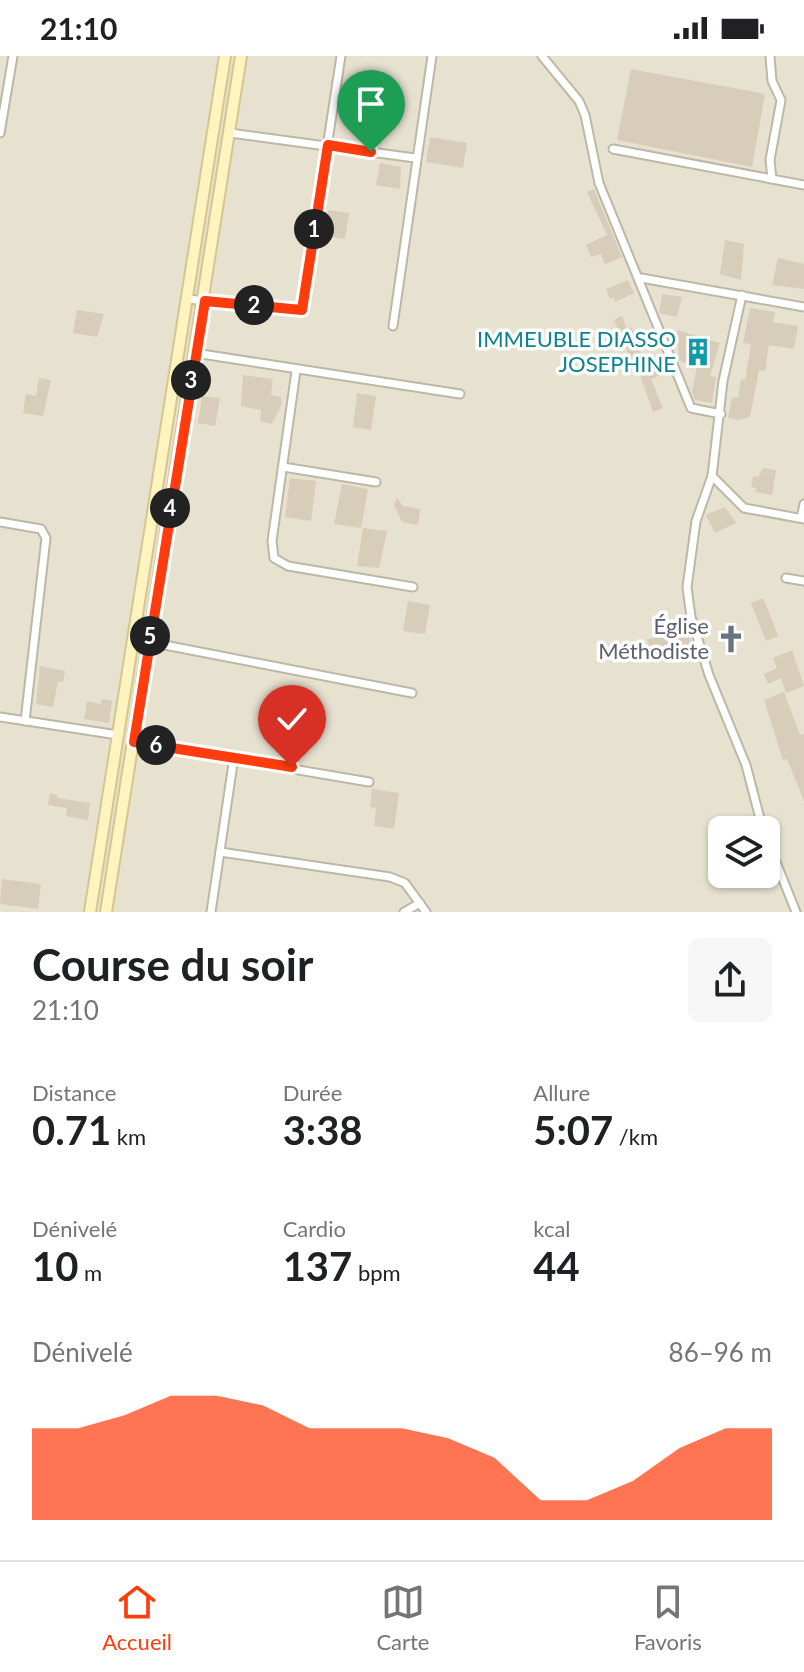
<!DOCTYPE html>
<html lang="fr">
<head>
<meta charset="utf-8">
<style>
	:root { --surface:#fff; --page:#f6f6f6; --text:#202124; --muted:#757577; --line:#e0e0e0; --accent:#ff3c0d }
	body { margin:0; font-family:Lato,sans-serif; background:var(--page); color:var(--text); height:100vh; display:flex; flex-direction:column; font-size:30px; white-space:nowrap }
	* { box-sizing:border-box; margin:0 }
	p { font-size:26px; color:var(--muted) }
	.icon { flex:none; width:44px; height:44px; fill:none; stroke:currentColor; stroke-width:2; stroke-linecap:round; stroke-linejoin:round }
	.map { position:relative; height:856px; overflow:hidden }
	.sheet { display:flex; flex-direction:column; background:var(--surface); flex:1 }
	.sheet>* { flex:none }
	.buttons { position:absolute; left:708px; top:760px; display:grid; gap:16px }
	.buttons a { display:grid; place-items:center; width:72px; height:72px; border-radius:12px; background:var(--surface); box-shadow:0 2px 6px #0004; font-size:40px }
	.pin { position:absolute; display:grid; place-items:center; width:68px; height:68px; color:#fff; margin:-82px -34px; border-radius:50% 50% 50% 0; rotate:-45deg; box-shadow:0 0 8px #0007 }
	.pin .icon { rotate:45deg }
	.km { position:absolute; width:40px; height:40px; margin:-20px; border-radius:50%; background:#222; color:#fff; font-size:22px; line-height:40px; text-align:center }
	.round { display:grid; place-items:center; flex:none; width:84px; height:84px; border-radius:12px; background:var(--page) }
	.summary { display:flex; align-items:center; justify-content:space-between; height:136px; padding:0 32px }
	h1 { font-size:44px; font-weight:700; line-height:60px }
	.figures { display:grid; grid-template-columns:repeat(3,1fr); gap:12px; height:136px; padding:8px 32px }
	.figures div { display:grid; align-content:center }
	.figures b { font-size:40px; font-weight:700 }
	.figures small { font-size:22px; font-weight:400 }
	.figures p { font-size:22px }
	.chart { height:224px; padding:16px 32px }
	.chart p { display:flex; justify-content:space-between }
	.chart svg { width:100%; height:144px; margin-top:8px; fill:var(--accent); opacity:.7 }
	.status { display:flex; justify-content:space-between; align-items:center; height:56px; padding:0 40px; background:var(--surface); direction:ltr }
	.status svg { height:22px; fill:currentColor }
	.tab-bar { display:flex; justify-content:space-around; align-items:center; height:112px; border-top:2px solid var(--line); background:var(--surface); font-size:22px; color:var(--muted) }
	.tab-bar a { display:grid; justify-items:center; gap:4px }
	.tab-bar .current { color:var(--accent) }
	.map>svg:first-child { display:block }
	.residential { fill:#e7e1d0; fill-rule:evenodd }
	.building { fill:#d8cdba }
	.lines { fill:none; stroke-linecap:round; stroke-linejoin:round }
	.minor-casing { stroke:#beb7a5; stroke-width:11 }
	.secondary-casing { stroke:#d5c68f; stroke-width:14 }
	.minor { stroke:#fff; stroke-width:7 }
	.secondary { stroke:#fff3c0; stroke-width:10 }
	.route-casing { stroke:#fff; stroke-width:16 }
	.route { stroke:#ff3c0d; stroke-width:10 }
	.labels { text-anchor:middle; stroke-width:7; stroke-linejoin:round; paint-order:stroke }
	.culture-label { font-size:22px; fill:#0d838f; stroke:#fff; text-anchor:end }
	.worship-label { font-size:22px; fill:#5b616d; stroke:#fff; text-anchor:end }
</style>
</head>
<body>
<div class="status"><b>21:10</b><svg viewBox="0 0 49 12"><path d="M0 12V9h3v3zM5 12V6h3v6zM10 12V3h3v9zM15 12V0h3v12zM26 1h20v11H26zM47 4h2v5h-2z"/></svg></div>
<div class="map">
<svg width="804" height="856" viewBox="0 0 804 856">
	<rect width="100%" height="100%" fill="#f3eee2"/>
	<path class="residential" d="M0 0H804V856H0ZM722 774H766V818H722Z"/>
	<g class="building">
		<path d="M631 13 765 38 752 111 617 84Z"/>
		<path d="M383 39 403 42 399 66 380 62Z"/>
		<path d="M430 81 467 87 463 112 426 106Z"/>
		<path d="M380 107 401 111 400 133 376 129Z"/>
		<path d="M594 133 622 201 605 208 601 198 591 201 586 189 607 179 587 136Z"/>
		<path d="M328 154 349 157 345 183 324 180Z"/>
		<path d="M725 184 744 188 741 224 720 218Z"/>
		<path d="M778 202 804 208V233L772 229Z"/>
		<path d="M628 224 634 237 615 246 614 241 610 243 606 233Z"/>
		<path d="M662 238 682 241 677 261 659 257Z"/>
		<path d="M750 252 775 256 773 266 798 270 794 293 769 289 765 315 759 314 750 361 738 364 728 362 732 341 738 342 741 323 745 324 751 288 743 287Z"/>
		<path d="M77 254 104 258 97 281 73 277Z"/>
		<path d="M622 260 627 273 631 271 638 283 642 281 645 288 638 300V321L614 264Z"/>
		<path d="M677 274 720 287 710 320 716 321 712 347 695 344 692 337 697 310 679 305Z"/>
		<path d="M659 307 664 318 651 323 663 352 653 356 639 316Z"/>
		<path d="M243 319 273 323 271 339 281 341 282 348 272 368 260 365 261 354 241 350Z"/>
		<path d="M39 322 51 324 43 360 23 357 26 338 36 340Z"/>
		<path d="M357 337 376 340 371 374 353 371Z"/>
		<path d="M202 340 220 342 215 370 198 367Z"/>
		<path d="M763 412 776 414 772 439 755 436 756 432 751 431 753 420 758 421Z"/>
		<path d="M290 422 316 425 311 465 285 461Z"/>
		<path d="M342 428 368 433 361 472 334 468Z"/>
		<path d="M397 442 403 450 420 453 418 469 402 466 394 449Z"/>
		<path d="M725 451 736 467 715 477 706 459Z"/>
		<path d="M363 472 387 475 379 512 357 510Z"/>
		<path d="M763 542 778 580 766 585 751 547Z"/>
		<path d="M408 545 430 549 425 578 403 575Z"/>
		<path d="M685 570 694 593 656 607 647 584Z"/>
		<path d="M792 594 804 630 786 637 781 622 768 628 764 618 777 612 773 602Z"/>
		<path d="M40 610 65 615 63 626 58 625 53 651 36 648Z"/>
		<path d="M784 636 800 679 804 678V745L787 703 783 704 764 644Z"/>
		<path d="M102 643 112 645 109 667 84 663 87 645 101 648Z"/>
		<path d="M372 733 399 737 394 773 374 770 376 752 370 751Z"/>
		<path d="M50 737 57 739V742L90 747 88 764 66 760 67 752 48 749Z"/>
		<path d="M2 823 41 828 38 853 0 848Z"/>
	</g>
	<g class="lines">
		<defs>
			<g id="minor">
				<path d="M542 0 579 45 585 59 599 127 691 352 721 358"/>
				<path d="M770 0 772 25 781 44 770 104 772 123"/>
				<path d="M0 77 13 0"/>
				<path d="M230 77 415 102"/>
				<path d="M613 93 804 129"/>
				<path d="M641 222 804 251"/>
				<path d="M742 239 723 325 712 420 696 465 687 531 691 561 709 619 746 709 763 774"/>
				<path d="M187 243 302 254 341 0"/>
				<path d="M393 270 432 0"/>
				<path d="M195 297 460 338"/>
				<path d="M296 315 272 485 274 502 288 510 413 531"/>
				<path d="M283 411 376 426"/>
				<path d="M712 420 744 452 804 463"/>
				<path d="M801 462 804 448"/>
				<path d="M0 466 41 473 46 482 25 665"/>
				<path d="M786 522 804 525"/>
				<path d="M149 586 412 637"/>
				<path d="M0 661 118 679"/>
				<path d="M134 686 369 726"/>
				<path d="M766 781 796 856"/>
				<path d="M220 796 390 821 405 827 426 856"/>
				<path d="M211 856 234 701"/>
				<path d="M404 856 420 847"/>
			</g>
			<g id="secondary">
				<path d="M90 856 225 0"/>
				<path d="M106 856 241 0"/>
			</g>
		</defs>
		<use href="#minor" class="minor-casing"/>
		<use href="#secondary" class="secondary-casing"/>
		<use href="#minor" class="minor"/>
		<use href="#secondary" class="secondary"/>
	</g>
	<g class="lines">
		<defs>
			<path id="route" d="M292 711 134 686 205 245 302 254 328 89 371 96"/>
		</defs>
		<use href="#route" class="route-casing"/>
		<use href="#route" class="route"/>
	</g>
	<defs>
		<symbol id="building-bare" viewBox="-9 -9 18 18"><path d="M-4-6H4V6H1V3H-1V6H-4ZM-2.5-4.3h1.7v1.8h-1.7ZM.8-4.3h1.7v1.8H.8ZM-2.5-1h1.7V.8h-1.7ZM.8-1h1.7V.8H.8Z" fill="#0f9aa8" stroke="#fff" stroke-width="2.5" paint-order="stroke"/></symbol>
		<symbol id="church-bare" viewBox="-9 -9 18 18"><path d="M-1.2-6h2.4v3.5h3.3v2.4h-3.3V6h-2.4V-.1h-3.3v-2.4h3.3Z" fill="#6b7280" stroke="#fff" stroke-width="2.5" paint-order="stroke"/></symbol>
	</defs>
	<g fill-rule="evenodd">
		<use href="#building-bare" x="678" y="276" width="40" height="40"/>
		<use href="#church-bare" x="711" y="563" width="40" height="40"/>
	</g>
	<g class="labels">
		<g class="culture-label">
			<text x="676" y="291">IMMEUBLE DIASSO<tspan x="676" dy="25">JOSEPHINE</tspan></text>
		</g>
		<g class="worship-label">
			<text x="709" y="578">Église<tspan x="709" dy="25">Méthodiste</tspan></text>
		</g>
	</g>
</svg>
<div class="buttons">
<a><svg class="icon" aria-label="layers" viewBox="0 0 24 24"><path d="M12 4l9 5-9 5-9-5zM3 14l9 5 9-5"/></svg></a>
</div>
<div class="pin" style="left:371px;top:96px;background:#1e9e55"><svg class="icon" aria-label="arrive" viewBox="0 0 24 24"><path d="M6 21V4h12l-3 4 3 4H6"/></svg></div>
<div class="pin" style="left:292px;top:711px;background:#d93025"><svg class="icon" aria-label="check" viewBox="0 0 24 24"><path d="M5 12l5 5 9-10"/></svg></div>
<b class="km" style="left:314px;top:173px">1</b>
<b class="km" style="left:254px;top:249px">2</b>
<b class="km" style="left:191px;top:324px">3</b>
<b class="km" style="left:170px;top:452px">4</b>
<b class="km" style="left:150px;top:580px">5</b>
<b class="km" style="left:156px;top:689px">6</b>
</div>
<section class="sheet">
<div class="summary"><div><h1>Course du soir</h1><p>21:10</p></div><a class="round"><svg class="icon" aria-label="share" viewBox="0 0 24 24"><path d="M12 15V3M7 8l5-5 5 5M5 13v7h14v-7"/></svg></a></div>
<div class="figures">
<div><p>Distance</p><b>0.71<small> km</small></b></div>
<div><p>Durée</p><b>3:38</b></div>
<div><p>Allure</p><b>5:07<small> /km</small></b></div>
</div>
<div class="figures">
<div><p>Dénivelé</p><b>10<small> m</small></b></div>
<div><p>Cardio</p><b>137<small> bpm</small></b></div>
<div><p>kcal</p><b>44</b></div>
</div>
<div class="chart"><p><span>Dénivelé</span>86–96 m</p>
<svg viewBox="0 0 160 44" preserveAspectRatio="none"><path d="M0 44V16L10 16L20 12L30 6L40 6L50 9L60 16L70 16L80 16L90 19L100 25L110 38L120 38L130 32L140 22L150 16L160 16V44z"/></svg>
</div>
</section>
<nav class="tab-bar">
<a class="current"><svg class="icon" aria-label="home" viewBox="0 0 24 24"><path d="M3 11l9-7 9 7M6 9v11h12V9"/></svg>Accueil</a>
<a><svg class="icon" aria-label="map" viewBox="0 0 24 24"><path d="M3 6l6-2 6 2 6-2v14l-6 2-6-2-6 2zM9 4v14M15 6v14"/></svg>Carte</a>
<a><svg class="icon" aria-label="saved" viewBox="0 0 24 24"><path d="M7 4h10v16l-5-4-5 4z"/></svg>Favoris</a>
</nav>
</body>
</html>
